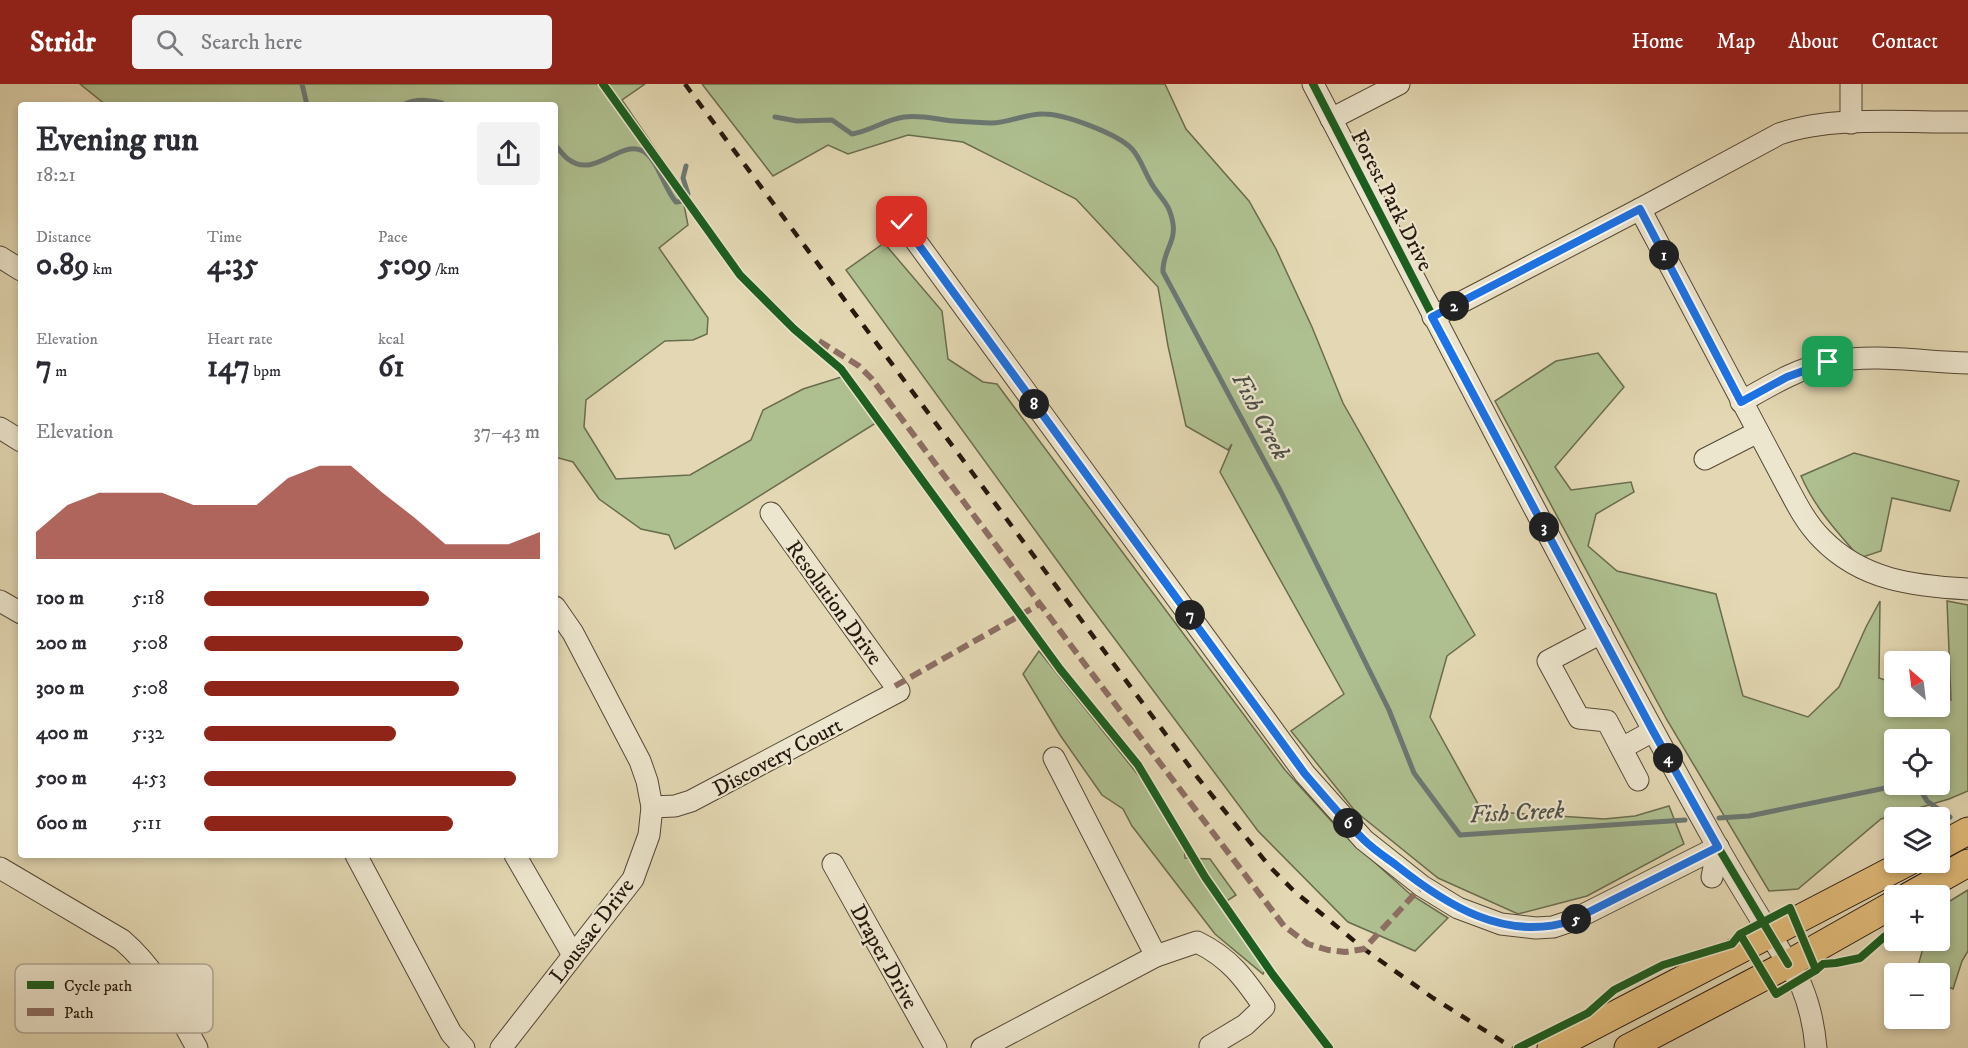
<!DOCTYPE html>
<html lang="en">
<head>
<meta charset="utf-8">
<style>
	:root { --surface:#fff; --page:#f2f2f3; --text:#2b2b33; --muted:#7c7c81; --accent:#8f2418 }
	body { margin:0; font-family:"IM FELL DW Pica",serif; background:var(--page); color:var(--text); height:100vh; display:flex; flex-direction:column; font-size:22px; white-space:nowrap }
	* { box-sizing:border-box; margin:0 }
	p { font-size:20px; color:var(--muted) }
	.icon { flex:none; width:33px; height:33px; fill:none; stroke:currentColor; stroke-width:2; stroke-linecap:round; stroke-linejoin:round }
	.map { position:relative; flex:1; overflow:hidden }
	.sheet { position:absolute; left:18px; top:18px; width:540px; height:756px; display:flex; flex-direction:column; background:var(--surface); border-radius:6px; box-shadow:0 3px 9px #0003 }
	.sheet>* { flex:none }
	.needle { width:39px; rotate:332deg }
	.buttons { position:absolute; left:1884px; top:567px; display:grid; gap:12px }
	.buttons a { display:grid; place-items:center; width:66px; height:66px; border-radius:6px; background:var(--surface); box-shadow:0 3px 9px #0003; font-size:30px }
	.pin { position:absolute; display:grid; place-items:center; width:51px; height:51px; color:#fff; margin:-26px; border-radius:12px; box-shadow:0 3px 9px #0006 }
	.km { position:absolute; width:30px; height:30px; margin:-15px; border-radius:50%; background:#222; color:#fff; font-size:16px; line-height:30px; text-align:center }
	.round { display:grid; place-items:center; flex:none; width:63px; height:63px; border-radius:6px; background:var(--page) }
	.overview { display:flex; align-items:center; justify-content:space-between; height:102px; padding:0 18px }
	h1 { font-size:33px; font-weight:700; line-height:45px }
	.stats { display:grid; grid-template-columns:repeat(3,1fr); gap:9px; height:102px; padding:6px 18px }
	.stats div { display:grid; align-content:center }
	.stats b { font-size:30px; font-weight:700 }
	.stats small { font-size:16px; font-weight:400 }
	.stats p { font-size:16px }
	.chart { height:168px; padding:12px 18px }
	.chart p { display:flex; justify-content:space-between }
	.chart svg { width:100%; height:108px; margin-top:6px; fill:var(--accent); opacity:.7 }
	ul { padding:0 18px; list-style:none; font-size:20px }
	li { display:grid; grid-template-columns:96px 72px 1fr; align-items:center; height:45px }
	li i { height:15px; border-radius:8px; background:var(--accent) }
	header { display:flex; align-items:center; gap:36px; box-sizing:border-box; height:84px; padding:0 30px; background:var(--accent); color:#fff }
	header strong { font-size:28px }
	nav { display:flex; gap:33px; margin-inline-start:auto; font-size:21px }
	.search { width:420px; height:54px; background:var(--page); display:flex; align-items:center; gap:15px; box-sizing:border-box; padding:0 21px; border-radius:6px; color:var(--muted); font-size:22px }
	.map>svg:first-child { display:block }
	.green { fill:#afc090; stroke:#6a6c4e; stroke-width:1.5; fill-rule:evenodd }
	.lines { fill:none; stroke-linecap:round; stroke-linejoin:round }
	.stream { stroke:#6b7873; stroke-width:5 }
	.minor-casing { stroke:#554836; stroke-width:23 }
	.major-casing { stroke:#26180d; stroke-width:29 }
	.minor { stroke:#ede6ce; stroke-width:21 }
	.major { stroke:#e2bc7a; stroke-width:27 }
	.rail { stroke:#26180d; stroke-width:4.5; stroke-dasharray:10 10; stroke-linecap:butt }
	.quiet { stroke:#8d6e63; stroke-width:6; stroke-dasharray:12 6; stroke-linecap:butt }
	.cycleway-casing { stroke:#ede6ce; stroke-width:11 }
	.cycleway { stroke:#1b5e20; stroke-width:8 }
	.route-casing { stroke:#fff; stroke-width:12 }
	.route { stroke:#1a73e8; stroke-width:8 }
	.labels { text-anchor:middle; stroke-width:4.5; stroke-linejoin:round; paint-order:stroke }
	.street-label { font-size:22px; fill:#26180d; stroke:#ede6ce }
	.water-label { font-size:24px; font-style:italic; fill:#4e5048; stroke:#ede6ce }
	.key { fill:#ede6ce; stroke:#b1a894; stroke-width:1.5 }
	.key-label { font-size:16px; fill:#26180d }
</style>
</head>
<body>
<header>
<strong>Stridr</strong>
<div class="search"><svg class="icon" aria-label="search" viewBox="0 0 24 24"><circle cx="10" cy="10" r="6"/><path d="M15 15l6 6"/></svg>Search here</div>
<nav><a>Home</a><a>Map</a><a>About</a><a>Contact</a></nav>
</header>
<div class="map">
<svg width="1968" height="964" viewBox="0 0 1968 964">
	<rect width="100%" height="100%" fill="#e3d8b3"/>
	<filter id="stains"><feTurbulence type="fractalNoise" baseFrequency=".00333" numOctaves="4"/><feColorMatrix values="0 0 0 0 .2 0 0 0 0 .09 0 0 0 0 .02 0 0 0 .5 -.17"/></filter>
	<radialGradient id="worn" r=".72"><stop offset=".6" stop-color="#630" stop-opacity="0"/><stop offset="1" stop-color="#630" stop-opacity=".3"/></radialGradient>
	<g class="green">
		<path d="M80 0H645L622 16 680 101 688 141 659 164 708 234 707 250 693 256 665 257 586 316 584 343 616 395 690 391 751 356 763 326 803 305 848 291 879 337 675 465 669 451 641 445 599 415 573 378 555 373V21H106Z"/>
		<path d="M702 0H1165L1186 45 1249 117 1276 165 1312 243 1343 319 1475 551 1447 572 1430 633 1482 727 1604 735 1635 732 1669 722 1684 760 1587 812 1518 830 1438 794 1355 727 1291 647 1344 610 1220 388 1232 360 1228 366 1186 342 1168 262 1158 203 1076 115 963 58 908 51 848 70 828 61 773 92Z"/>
		<path d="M884 159 942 227 948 275 983 298 997 300 1285 686 1344 751 1410 810 1448 834 1415 867 1348 838 1258 747 1088 519 846 186Z"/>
		<path d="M1598 269 1624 303 1555 383 1571 406 1631 398 1634 408 1596 430 1588 462 1617 487 1716 510 1743 612 1808 633 1839 603 1866 543 1880 517 1879 594 1894 599V622H1940V612L1951 616 1947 517 1968 521V707L1949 715 1881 735 1798 805 1769 807 1667 636 1495 317 1556 277ZM1894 656H1940V700H1894Z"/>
		<path d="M1854 369 1959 397 1950 427 1892 414 1881 467 1860 474C1837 448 1815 424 1801 392Z"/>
		<path d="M1039 567 1183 747 1185 774 1210 775 1236 811 1222 820 1267 882 1263 890 1215 850 1132 742 1123 725 1102 711 1060 651 1023 590Z"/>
		<path d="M1968 806V867L1962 877 1953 905 1940 899V890L1916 889 1925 857 1940 856V823Z"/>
	</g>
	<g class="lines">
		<g class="stream">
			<path d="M302 0 307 21"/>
			<path d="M403 21C416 14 428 16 442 19L444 21"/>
			<path d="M775 33 797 37 832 36 852 50C870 47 887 35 904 33 919 31 931 34 945 36 960 38 975 38 991 39 1009 39 1027 29 1044 30 1065 30 1118 50 1132 65 1142 76 1146 93 1155 105 1165 119 1170 122 1173 140 1176 158 1162 169 1163 188L1281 408 1389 626 1414 689 1460 751 1685 736"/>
			<path d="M555 61C559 65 563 71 568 75 595 96 620 55 643 67 658 75 664 105 676 118L684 117 688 110 683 94 686 82"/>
			<path d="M1917 700 1927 717 1950 733"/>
			<path d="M1719 734 1749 732 1905 700"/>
		</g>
		<defs>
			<g id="minor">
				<path d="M1313 0C1446 254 1576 510 1716 760 1743 808 1773 854 1801 901 1810 922 1814 941 1816 964"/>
				<path d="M1851 0V39"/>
				<path d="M1331 35 1399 0"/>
				<path d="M1640 125 1786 400C1796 419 1806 439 1822 455 1862 496 1913 502 1968 505"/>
				<path d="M902 138 1305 690 1364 756 1422 802 1458 824 1501 840 1536 844 1553 843 1571 837 1718 763"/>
				<path d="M0 173 21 186"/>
				<path d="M1433 233 1640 125 1779 50C1834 31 1909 39 1968 38"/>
				<path d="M1741 318C1769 302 1798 284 1830 278 1874 269 1923 278 1968 279"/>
				<path d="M0 344 21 357"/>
				<path d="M1705 375 1758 348"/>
				<path d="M0 517 21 529"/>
				<path d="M1601 549 1548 577 1579 634 1607 637 1638 696"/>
				<path d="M1622 664 1653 647"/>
				<path d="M1054 674 1156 872"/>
				<path d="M652 723 675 722 691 717 899 607 771 429"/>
				<path d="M356 771 451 949 464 964"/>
				<path d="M515 771 573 871"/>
				<path d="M833 780 936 964"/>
				<path d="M0 784 122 856C157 886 175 924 197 964"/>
				<path d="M1712 793 1718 763"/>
				<path d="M501 964 633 795 649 751 652 723 647 697 640 677 573 549 555 523"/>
				<path d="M982 964 1156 872 1197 858C1230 874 1244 894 1264 923L1245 941 1210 962"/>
			</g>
			<g id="major">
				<path d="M1940 762 1968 747"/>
				<path d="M1909 812 1968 779"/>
				<path d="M1551 964 1908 778"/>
				<path d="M1628 964 1788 880 1894 820"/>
			</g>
		</defs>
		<use href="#minor" class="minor-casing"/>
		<use href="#major" class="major-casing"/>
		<use href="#minor" class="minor"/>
		<use href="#major" class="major"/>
		<path class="rail" d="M685 0 1198 694 1270 783 1294 807 1364 865 1433 914 1513 964"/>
		<g class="quiet">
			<path d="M819 257 859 282 872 295 1090 587 1284 842 1308 860 1328 866 1345 868 1364 865 1422 802"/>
			<path d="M895 602 1040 520"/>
		</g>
		<defs>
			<g id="cycleway">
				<path d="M603 0 740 191 794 245 841 285 1060 585 1138 681 1205 793 1273 891 1329 964"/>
				<path d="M1313 0 1433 233 1653 647 1718 763 1788 880"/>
				<path d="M1816 886 1823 880 1836 879 1860 874 1884 853 1894 847"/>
				<path d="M1518 964 1588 929 1614 906 1663 881 1732 860 1740 850 1790 824 1816 886 1776 910 1740 850"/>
			</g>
		</defs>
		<use href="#cycleway" class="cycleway-casing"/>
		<use href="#cycleway" class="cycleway"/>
	</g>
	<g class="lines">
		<defs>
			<path id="route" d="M902 138 1305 690C1324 712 1343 735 1363 755 1373 765 1385 773 1396 781 1446 821 1505 858 1571 837L1718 763 1653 647 1432 233 1640 125 1741 318 1787 293 1828 278"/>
		</defs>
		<use href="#route" class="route-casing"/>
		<use href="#route" class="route"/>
	</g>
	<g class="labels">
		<g class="street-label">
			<text transform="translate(1393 116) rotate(63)" y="8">Forest Park Drive</text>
			<text transform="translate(835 518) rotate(54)" y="8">Resolution Drive</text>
			<text transform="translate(777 672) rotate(-28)" y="8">Discovery Court</text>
			<text transform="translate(591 846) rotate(-53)" y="8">Loussac Drive</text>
			<text transform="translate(885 872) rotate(61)" y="8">Draper Drive</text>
		</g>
		<g class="water-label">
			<text transform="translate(1261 332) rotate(62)" y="8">Fish Creek</text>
			<text transform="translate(1517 728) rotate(-3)" y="8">Fish Creek</text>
		</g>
	</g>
	<rect x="15" y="880" width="198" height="69" rx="9" class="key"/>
	<rect x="27" y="897" width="27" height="8" fill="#1b5e20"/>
	<rect x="27" y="924" width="27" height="8" fill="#8d6e63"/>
	<g class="key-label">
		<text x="64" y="907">Cycle path</text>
		<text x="64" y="934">Path</text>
	</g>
	<rect width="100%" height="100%" filter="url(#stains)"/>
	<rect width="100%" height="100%" fill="url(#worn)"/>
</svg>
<div class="buttons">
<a><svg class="needle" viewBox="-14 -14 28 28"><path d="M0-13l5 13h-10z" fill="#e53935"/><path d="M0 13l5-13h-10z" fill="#7c7c81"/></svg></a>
<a><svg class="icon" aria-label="locate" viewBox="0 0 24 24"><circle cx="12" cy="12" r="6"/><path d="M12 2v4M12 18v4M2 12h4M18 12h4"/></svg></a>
<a><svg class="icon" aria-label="layers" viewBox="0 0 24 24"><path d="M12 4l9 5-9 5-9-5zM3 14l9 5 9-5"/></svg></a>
<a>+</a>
<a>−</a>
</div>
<div class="pin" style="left:1828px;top:278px;background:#1e9e55"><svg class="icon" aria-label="arrive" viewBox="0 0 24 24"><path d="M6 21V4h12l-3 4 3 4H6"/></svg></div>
<div class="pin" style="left:902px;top:138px;background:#d93025"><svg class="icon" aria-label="check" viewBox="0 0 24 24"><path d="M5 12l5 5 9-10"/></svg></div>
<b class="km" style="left:1664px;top:171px">1</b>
<b class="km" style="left:1454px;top:222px">2</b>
<b class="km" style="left:1544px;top:443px">3</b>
<b class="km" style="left:1668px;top:674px">4</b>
<b class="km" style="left:1576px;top:835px">5</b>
<b class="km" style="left:1348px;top:739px">6</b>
<b class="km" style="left:1190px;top:531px">7</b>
<b class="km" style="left:1034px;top:320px">8</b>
<section class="sheet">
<div class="overview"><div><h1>Evening run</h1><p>18:21</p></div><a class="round"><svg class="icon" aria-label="share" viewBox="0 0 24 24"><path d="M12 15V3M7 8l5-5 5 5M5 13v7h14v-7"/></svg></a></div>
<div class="stats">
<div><p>Distance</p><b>0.89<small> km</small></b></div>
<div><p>Time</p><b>4:35</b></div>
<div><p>Pace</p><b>5:09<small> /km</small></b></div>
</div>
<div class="stats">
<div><p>Elevation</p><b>7<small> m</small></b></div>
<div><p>Heart rate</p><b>147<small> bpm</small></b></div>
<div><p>kcal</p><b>61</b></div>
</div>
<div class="chart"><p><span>Elevation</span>37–43 m</p>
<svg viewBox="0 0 160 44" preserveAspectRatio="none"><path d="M0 44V33L10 22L20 17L30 17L40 17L50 22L60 22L70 22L80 11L90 6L100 6L110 17L120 27L130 38L140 38L150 38L160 33V44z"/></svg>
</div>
<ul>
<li><b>100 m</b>5:18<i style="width:67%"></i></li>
<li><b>200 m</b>5:08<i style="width:77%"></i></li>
<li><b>300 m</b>5:08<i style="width:76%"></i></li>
<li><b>400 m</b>5:32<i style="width:57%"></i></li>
<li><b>500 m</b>4:53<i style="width:93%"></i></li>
<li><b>600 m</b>5:11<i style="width:74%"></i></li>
</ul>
</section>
</div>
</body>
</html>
